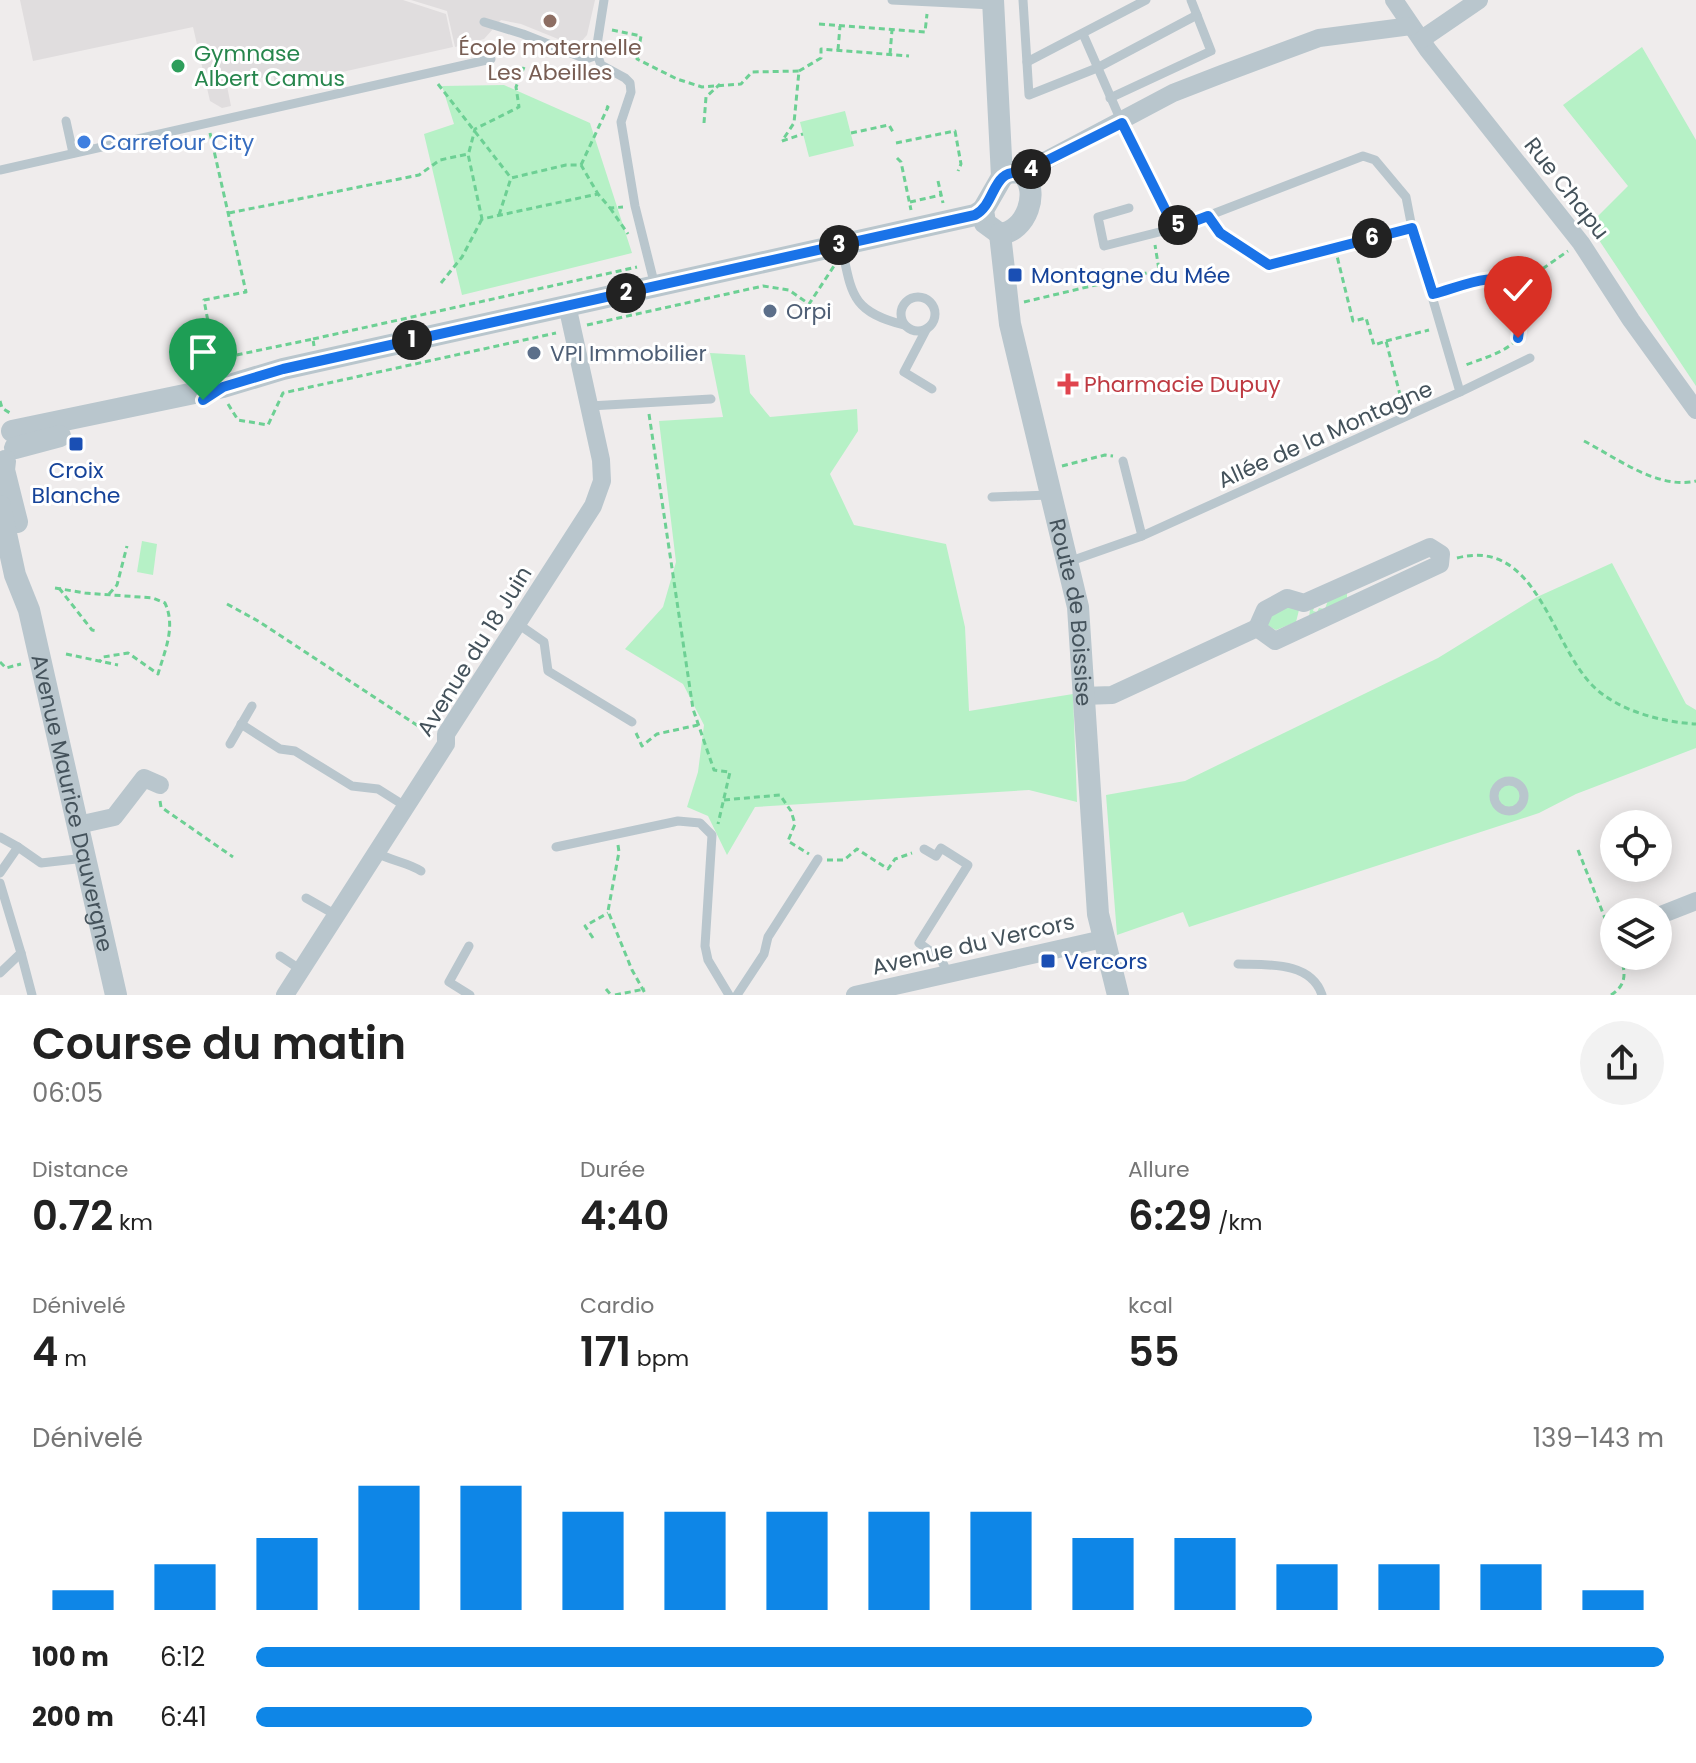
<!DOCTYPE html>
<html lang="fr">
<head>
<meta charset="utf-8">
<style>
	:root { --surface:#fff; --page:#f2f2f2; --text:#222; --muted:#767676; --accent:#0e86e7 }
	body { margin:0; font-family:Poppins,sans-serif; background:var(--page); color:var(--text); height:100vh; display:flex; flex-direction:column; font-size:30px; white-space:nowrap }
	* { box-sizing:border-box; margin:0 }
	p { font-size:26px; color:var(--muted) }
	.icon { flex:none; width:44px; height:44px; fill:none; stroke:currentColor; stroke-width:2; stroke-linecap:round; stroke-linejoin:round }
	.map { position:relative; height:995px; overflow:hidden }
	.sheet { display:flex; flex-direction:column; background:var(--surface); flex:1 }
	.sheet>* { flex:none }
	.fabs { position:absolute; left:1600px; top:810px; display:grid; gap:16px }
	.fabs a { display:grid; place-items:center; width:72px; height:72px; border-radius:50%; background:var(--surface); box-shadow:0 4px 20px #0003; font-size:40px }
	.pin { position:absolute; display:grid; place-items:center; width:68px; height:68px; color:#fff; margin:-82px -34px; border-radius:50% 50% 50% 0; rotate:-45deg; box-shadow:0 0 8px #0007 }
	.pin .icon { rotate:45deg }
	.km { position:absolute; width:40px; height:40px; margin:-20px; border-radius:50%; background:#222; color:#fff; font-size:22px; line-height:40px; text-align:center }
	.round { display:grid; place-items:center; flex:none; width:84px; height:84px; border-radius:42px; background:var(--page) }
	.summary { display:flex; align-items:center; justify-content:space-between; height:136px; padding:0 32px }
	h1 { font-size:44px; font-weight:600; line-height:60px }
	.metrics { display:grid; grid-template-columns:repeat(3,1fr); gap:12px; height:136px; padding:8px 32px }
	.metrics div { display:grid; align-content:center }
	.metrics b { font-size:40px; font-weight:600 }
	.metrics small { font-size:22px; font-weight:400 }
	.metrics p { font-size:22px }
	.chart { height:224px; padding:16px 32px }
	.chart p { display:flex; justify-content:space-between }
	.chart svg { width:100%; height:144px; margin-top:8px; stroke:var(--accent); stroke-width:6 }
	ul { padding:0 32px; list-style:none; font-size:26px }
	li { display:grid; grid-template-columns:128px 96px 1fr; align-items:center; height:60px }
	li i { height:20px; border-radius:10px; background:var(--accent) }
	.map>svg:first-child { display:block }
	.education { fill:#e0ddde }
	.green { fill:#b6f1c6 }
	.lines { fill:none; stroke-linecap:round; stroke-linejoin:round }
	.path { stroke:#6dd094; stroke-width:3; stroke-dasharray:6 4; stroke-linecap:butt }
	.service { stroke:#b9c6cd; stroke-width:9 }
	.minor { stroke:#b9c6cd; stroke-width:18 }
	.tertiary { stroke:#b9c6cd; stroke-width:22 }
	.route-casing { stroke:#fff; stroke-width:16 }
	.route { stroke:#1a73e8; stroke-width:10 }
	.education-dot { fill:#8d6e63; stroke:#fff; stroke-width:3 }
	.leisure-dot { fill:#2e9e5b; stroke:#fff; stroke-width:3 }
	.shop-dot { fill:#3f7fe0; stroke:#fff; stroke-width:3 }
	.transit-dot { fill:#1a4fb4; stroke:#fff; stroke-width:3 }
	.service-dot { fill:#5c6f8a; stroke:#fff; stroke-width:3 }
	.health-dot { fill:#e0444e; stroke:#fff; stroke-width:3 }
	.labels { text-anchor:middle; stroke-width:6; stroke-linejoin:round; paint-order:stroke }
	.education-label { font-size:22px; fill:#785e54; stroke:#fff }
	.leisure-label { font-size:22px; fill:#27864d; stroke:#fff; text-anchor:start }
	.shop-label { font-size:22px; fill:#366cbe; stroke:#fff; text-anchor:start }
	.street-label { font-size:22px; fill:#44525b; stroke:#fff }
	.transit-label { font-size:22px; fill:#164399; stroke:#fff; text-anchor:start }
	.service-label { font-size:22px; fill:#4e5e75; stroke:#fff; text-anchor:start }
	.health-label { font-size:22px; fill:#be3a42; stroke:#fff; text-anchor:start }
</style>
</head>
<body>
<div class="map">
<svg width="1696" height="995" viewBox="0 0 1696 995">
	<rect width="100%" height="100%" fill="#efecec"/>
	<g class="education">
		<path d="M20 0H403L446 14 453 47 276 87 273 75 227 86 231 106 222 108 210 101 193 27 33 61Z"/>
		<path d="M411 0H595L587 35 580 43H568L521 24 501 20 484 39 455 47 447 11Z"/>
	</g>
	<g class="green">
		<path d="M1642 47 1696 140V386L1589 225 1628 186 1563 105Z"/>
		<path d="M504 85 590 123 632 253 462 295 424 134 454 124 442 86Z"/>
		<path d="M845 111 854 146 809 157 800 122Z"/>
		<path d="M710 353 745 355 750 393 770 417 857 409 858 431 830 474 854 525 946 544 965 627 969 711 1073 694 1077 802 1029 790 755 807 727 855 708 816 687 807 698 772 704 725 683 684 625 649 663 607 676 562 659 421 723 417Z"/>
		<path d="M142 541 157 544 153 575 137 572Z"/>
		<path d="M1612 563 1686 704 1696 710V748L1576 794 1539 813 1189 927 1183 912 1117 935 1106 795 1185 781 1438 658 1537 597Z"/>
		<path d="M1347 593V600L1309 617 1310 610H1299L1296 622 1276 630 1267 625 1271 611 1316 602 1313 611 1317 612 1319 608 1325 609 1329 597Z"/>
	</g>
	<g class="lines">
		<g class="path">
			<path d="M819 24 925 32 927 14"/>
			<path d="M612 30 641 36 637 59 677 79 702 87 741 84 752 72 799 71 794 123 782 141"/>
			<path d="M838 50 840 26"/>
			<path d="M890 54 892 30"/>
			<path d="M799 71 821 58V49L909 56"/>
			<path d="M438 84 511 178"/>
			<path d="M704 123 706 97 720 84"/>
			<path d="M210 133 246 292 204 300 217 370"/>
			<path d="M851 133 889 125 893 132"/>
			<path d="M782 141 803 134"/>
			<path d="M896 143 955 131 961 164 958 171"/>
			<path d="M469 152 475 129 519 107 516 87 524 67"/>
			<path d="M897 158 901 162 911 210"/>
			<path d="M581 165 608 107 606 106 607 103"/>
			<path d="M938 181 943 203"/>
			<path d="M910 202 941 195"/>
			<path d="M610 208 628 234"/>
			<path d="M229 213 419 175 440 160 468 154 482 219 598 194 610 208 623 207"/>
			<path d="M499 215 511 178 566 165H581L598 194"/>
			<path d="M1215 225 1220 233 1269 265 1401 231"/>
			<path d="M1335 248 1353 321 1366 318 1374 345 1386 341 1403 406"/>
			<path d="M441 283 462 257 482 219"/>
			<path d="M1518 286 1568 251"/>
			<path d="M1444 291C1475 283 1526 259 1521 314 1520 323 1520 336 1513 343 1501 354 1478 360 1463 366"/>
			<path d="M1024 302 1159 270 1155 245"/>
			<path d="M587 325 763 286 789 290 809 304 834 266"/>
			<path d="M313 339 637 267"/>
			<path d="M1386 341 1429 330"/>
			<path d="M217 359 313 339 314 346"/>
			<path d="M0 401 2 408 10 413"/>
			<path d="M228 404 238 420 268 425 283 393 556 333"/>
			<path d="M649 414 693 709 714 770 730 772 718 824"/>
			<path d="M1584 441C1617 458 1658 490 1696 481"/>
			<path d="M1062 466 1105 455 1113 456"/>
			<path d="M1457 558C1537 537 1550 643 1593 686 1618 711 1662 722 1696 724"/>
			<path d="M55 588 85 593 153 598 165 603C176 627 165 650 158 674L128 653 103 657 100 661"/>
			<path d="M59 588 92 630 98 631"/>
			<path d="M109 594 117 585 127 546"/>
			<path d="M227 604 258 621 429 733"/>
			<path d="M66 654 118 665"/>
			<path d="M0 662 6 668 21 664"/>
			<path d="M636 733 642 746 657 734 698 725"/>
			<path d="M724 800 780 795 791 811 795 824 788 841 809 854"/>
			<path d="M160 801 161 807 233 857"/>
			<path d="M618 845 619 852 608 911 632 970 646 995"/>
			<path d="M1578 850 1614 941"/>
			<path d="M827 860H844L857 849 888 869 895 859 912 853"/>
			<path d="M593 938 585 926 608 913"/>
			<path d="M606 989 611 995"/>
			<path d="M615 995 645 989"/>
			<path d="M1611 995C1627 985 1626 972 1620 956"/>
		</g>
		<g class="service">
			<path d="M604 0 596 51 601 65 625 78 630 83 631 92 621 122 635 206 655 286"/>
			<path d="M892 0 993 5"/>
			<path d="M1023 0 1029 95 1097 68 1197 15"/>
			<path d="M484 22 523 34 586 59 597 55"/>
			<path d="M1027 62 1146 0"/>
			<path d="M1110 98 1211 51 1191 0"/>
			<path d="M66 121 73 153"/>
			<path d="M0 170 491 59"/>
			<path d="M1129 208 1098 217 1104 246 1179 227"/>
			<path d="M841 244C852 294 850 311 904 325"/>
			<circle cx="918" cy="314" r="17"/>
			<path d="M926 330 904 372 932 389"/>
			<path d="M1460 392 1530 358"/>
			<path d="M590 406 711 399"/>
			<path d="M1123 461 1142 536"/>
			<path d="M992 497 1049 495"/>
			<path d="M1068 562 1142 536 1460 392 1412 228 1406 197 1375 160 1363 156 1179 227 1167 213 1122 123 1083 34"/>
			<path d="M518 624 544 642 548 671 632 722"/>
			<path d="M241 724 280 749 295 751 352 786 378 789 405 806"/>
			<path d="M230 744 252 706"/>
			<circle cx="1509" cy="796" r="15"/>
			<path d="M0 837 18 847"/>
			<path d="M556 847 678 821 700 823 712 835 705 946 708 960 729 995"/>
			<path d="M924 849 936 856 941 848 968 865 919 943 941 959 948 974"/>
			<path d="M375 852C391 861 407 862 421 871"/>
			<path d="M0 873 18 847 41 863 85 858"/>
			<path d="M0 883 21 953 0 973"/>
			<path d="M306 898 336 915"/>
			<path d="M469 946 449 982 470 995"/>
			<path d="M21 953 32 995"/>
			<path d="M280 956 301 970"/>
			<path d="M1238 964C1267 965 1311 961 1322 995"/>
			<path d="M737 995 764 954 768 937 818 859"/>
		</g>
		<g class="minor">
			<path d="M1394 0 1428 50 1581 243 1631 320 1696 410"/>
			<path d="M1422 39 1479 0"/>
			<path d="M1022 173 1173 93 1222 74 1319 38 1411 26"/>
			<path d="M1430 547 1441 554 1440 564 1275 641 1257 628 1265 610 1287 598 1304 603Z"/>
			<path d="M1083 696 1112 695 1257 628"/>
			<path d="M78 825 114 817 144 778 160 785"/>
			<path d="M1658 916 1696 901"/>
			<path d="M285 995 446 744V734L593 506 602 481 601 460 567 305"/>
			<path d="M855 995 1103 939"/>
		</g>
		<g class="tertiary">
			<path d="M993 0 1002 177"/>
			<path d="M1009 172 1022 173C1041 191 1026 232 1000 234L985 223 983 210 1002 177Z"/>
			<path id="s1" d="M1000 234 1010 324 1078 607 1098 914 1118 995"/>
			<path d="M12 431 223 387 283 369 975 215 983 210"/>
			<path d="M15 448 60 436"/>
			<path d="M5 461 4 470 17 522"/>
			<path id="s2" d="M0 506 15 575 29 610 116 995"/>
		</g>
	</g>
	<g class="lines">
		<defs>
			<path id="route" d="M203 400 223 387 283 369 975 215C997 203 991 168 1022 173L1122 123 1167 213 1179 227 1208 216 1220 233 1269 265 1412 228 1433 294C1458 288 1495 269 1517 286L1522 311 1518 338"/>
		</defs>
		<use href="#route" class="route-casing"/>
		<use href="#route" class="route"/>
	</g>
	<circle class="education-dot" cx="550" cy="21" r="8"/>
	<circle class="leisure-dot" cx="178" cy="66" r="8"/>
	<circle class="shop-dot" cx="84" cy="142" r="8"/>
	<g class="transit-dot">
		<rect x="1007" y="267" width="16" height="16" rx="4"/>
		<rect x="68" y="436" width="16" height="16" rx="4"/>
		<rect x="1040" y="953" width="16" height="16" rx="4"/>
	</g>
	<g class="service-dot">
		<circle cx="770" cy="311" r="8"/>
		<circle cx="534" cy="353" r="8"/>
	</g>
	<path class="health-dot" d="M1064 372h8v8h8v8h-8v8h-8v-8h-8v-8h8z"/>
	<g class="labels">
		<g class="education-label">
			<text x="550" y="55">École maternelle<tspan x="550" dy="25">Les Abeilles</tspan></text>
		</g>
		<g class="leisure-label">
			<text x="194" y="61">Gymnase<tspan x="194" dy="25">Albert Camus</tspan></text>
		</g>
		<g class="shop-label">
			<text x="100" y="150">Carrefour City</text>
		</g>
		<g class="street-label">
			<text transform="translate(1567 188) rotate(52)" y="8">Rue Chapu</text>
			<text transform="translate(1325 434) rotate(-24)" y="8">Allée de la Montagne</text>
			<text dy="8" stroke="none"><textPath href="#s1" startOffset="386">Route de Boissise</textPath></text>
			<text transform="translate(474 651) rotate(-58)" y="8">Avenue du 18 Juin</text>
			<text dy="8" stroke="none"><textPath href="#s2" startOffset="306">Avenue Maurice Dauvergne</textPath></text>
			<text transform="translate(973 944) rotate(-13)" y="8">Avenue du Vercors</text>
		</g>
		<g class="transit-label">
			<text x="1031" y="283">Montagne du Mée</text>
			<text x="76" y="478" text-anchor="middle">Croix<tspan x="76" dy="25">Blanche</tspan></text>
			<text x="1064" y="969">Vercors</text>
		</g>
		<g class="service-label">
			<text x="786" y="319">Orpi</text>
			<text x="550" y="361">VPI Immobilier</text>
		</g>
		<g class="health-label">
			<text x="1084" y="392">Pharmacie Dupuy</text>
		</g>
	</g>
</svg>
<div class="fabs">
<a><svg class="icon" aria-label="locate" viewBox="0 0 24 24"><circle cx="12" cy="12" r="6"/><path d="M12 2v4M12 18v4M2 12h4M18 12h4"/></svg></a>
<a><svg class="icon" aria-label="layers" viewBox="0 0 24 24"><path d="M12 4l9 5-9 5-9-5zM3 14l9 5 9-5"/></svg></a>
</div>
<div class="pin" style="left:203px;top:400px;background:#1e9e55"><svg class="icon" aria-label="arrive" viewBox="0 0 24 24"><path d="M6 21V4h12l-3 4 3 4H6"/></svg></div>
<div class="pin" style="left:1518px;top:338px;background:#d93025"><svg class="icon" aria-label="check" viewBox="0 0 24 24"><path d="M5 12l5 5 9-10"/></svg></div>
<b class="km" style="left:412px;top:340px">1</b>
<b class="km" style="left:626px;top:293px">2</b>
<b class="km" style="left:839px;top:245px">3</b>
<b class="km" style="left:1031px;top:169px">4</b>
<b class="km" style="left:1178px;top:225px">5</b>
<b class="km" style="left:1372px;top:238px">6</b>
</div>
<section class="sheet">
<div class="summary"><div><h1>Course du matin</h1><p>06:05</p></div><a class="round"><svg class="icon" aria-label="share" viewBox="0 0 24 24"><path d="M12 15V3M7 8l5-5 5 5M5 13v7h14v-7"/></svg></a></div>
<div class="metrics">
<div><p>Distance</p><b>0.72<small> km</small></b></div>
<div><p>Durée</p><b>4:40</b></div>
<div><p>Allure</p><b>6:29<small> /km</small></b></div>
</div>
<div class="metrics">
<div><p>Dénivelé</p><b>4<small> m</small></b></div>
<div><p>Cardio</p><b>171<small> bpm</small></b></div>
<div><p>kcal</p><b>55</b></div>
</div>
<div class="chart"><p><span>Dénivelé</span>139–143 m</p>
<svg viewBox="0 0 160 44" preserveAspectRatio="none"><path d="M5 44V38M15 44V30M25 44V22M35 44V6M45 44V6M55 44V14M65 44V14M75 44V14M85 44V14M95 44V14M105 44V22M115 44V22M125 44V30M135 44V30M145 44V30M155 44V38"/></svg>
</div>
<ul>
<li><b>100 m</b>6:12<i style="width:100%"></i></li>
<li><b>200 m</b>6:41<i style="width:75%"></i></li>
</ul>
</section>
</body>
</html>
